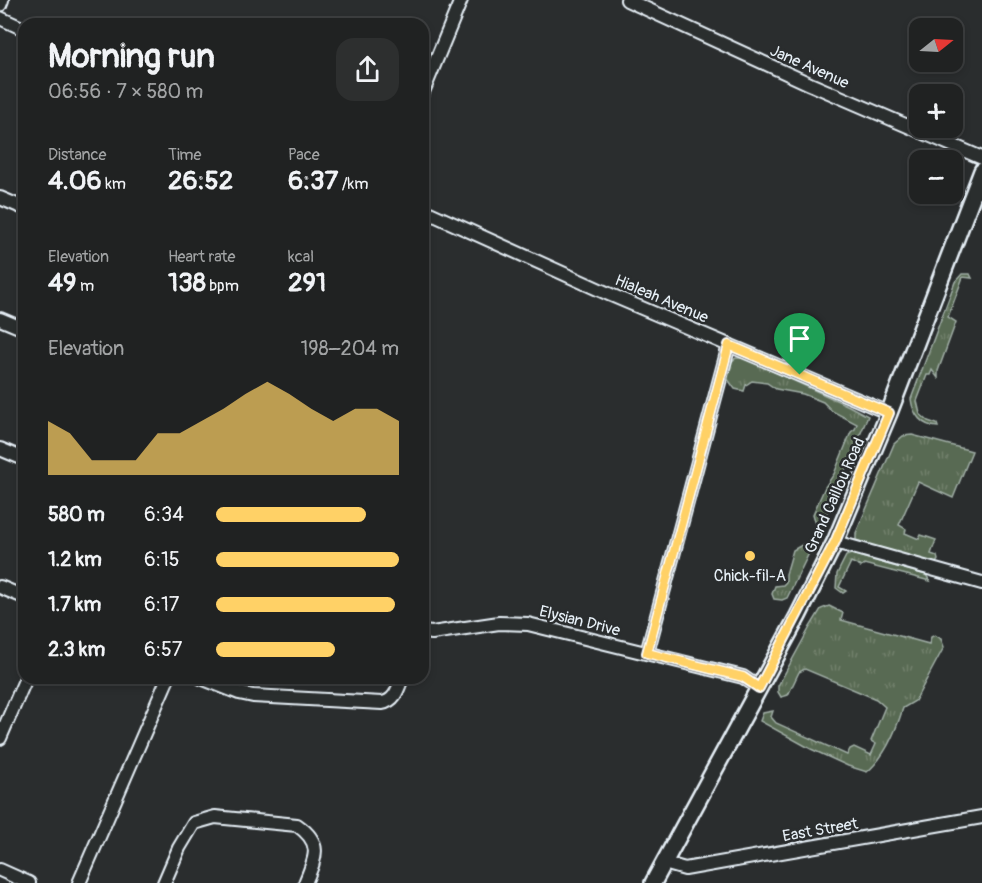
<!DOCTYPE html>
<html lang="en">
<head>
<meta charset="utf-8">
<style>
	:root { --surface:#202222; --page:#2d2f2f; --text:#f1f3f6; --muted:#a2a4a5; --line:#3d3f40; --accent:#ffd166 }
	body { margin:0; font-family:Pangolin,sans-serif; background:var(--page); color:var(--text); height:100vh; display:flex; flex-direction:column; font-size:22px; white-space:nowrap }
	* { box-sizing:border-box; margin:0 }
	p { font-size:20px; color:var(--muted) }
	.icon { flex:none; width:33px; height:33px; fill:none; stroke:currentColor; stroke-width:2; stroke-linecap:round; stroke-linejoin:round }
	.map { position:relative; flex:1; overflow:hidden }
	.panel { position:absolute; left:18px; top:18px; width:411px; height:666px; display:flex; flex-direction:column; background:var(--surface); border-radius:18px; box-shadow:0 3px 9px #0003,0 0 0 2px var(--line) }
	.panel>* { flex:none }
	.needle { width:39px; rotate:72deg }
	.buttons { position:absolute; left:909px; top:18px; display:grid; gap:12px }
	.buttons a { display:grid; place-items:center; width:54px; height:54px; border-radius:12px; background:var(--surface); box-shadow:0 3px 9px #0003,0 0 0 2px var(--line); font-size:30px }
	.pin { position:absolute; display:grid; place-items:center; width:51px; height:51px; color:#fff; margin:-62px -26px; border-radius:50% 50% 50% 0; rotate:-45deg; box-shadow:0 0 6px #0007 }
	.pin .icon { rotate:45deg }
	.round { display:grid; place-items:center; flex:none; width:63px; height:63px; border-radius:18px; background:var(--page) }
	.summary { display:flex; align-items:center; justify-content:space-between; height:102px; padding:0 30px }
	h1 { font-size:33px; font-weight:700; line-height:45px }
	.figures { display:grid; grid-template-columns:repeat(3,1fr); gap:9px; height:102px; padding:6px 30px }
	.figures div { display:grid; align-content:center }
	.figures b { font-size:26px; font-weight:700 }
	.figures small { font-size:16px; font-weight:400 }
	.figures p { font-size:16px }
	.chart { height:168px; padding:12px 30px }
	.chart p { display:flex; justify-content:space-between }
	.chart svg { width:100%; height:108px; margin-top:6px; fill:var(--accent); opacity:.7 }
	ul { padding:0 30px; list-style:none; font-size:20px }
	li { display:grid; grid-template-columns:96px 72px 1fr; align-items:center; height:45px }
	li i { height:15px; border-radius:8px; background:var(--accent) }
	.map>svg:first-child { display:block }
	.grass { fill:url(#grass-tufts); stroke:#a0aea6; stroke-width:1.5 }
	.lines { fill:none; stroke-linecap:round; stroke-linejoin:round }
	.minor-casing { stroke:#e8f1f8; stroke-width:16 }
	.major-casing { stroke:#e8f1f8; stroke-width:20 }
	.minor { stroke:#2a2d2e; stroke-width:12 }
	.major { stroke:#2a2d2e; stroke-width:15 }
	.route-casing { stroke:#fff; stroke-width:12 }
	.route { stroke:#ffd166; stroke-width:8 }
	.poi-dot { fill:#ffd166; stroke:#2a2d2e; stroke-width:2 }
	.labels { text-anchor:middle; stroke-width:5; stroke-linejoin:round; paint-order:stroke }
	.street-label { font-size:16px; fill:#e8f1f8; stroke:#2a2d2e }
	.poi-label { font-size:16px; fill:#e8f1f8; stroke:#2a2d2e }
</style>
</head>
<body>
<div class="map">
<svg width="982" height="883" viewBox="0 0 982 883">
	<defs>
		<pattern id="grass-tufts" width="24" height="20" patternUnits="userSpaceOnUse" patternTransform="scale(1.5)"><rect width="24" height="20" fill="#596a53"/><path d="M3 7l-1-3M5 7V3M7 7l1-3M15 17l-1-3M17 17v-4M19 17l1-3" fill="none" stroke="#71806c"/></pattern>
	</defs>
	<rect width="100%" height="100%" fill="#2a2d2e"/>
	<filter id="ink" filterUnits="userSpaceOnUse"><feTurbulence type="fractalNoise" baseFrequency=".0167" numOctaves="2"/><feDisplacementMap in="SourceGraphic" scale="12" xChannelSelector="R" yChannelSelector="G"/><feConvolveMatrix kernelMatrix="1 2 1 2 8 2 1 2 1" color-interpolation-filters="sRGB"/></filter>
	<g filter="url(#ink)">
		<g class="grass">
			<path d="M962 274H970L972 278 963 277 948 317 956 322 938 371V378L932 370 930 375H927L917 401 920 414 928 421 937 424 938 427C922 426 913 415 911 399L955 282Z"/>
			<path d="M736 358H744L849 406 868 416 823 522 816 524 813 514 825 487 834 474 851 432 855 429 857 424 832 411 823 402 803 394 776 389 767 383 752 381 746 385 744 391 735 389 727 378 731 362Z"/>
			<path d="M912 435 972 451 953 498 918 482 899 525 906 529 905 533 919 539 921 535 936 540 931 554 937 556 938 560 936 563 871 546 856 540V533L894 444 903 436Z"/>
			<path d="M807 542 811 549 787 598 782 600 774 599 772 594 775 586 783 585 786 582V574L793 550Z"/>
			<path d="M851 554 926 575 930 581 864 564 861 567 851 562 839 587 846 591 843 593 836 588 837 574 846 556Z"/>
			<path d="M829 606 843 613 841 620 929 644 931 637 935 635 941 639 944 647 915 701 903 708C896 731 886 756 867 772L848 766 811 749 760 721 763 713 773 711 771 717 776 723 847 755 850 749 854 747 871 755 876 744 871 741 885 707 876 699 805 669 799 672 788 695 781 697 778 692V686L810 627 821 609Z"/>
		</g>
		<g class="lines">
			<defs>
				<g id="minor">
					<path d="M627 0 810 84 982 158"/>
					<path d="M0 5 2 0"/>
					<path d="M0 18 24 29"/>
					<path d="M423 92 461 0"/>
					<path d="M0 198 24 208"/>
					<path d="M423 210 611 295 889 413"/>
					<path d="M0 319 24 329"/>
					<path d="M0 449 24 459"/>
					<path d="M835 542 982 583"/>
					<path d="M0 587 24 597"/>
					<path d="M423 632 432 633 499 623 528 624 743 677 759 688"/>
					<path d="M647 653 729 345"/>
					<path d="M201 678 239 693 253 696 382 703C395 701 398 689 402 678"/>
					<path d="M0 738 26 678"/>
					<path d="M664 863 685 869 982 817"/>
					<path d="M0 870 29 883"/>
					<path d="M79 883 168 678"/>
					<path d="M164 883 179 848 194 823 215 817 297 825C323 843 316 857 305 883"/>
				</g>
				<path id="major" d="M653 883 798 616 835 542 889 413 982 171"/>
			</defs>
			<use href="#minor" class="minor-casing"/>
			<use href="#major" class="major-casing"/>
			<use href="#minor" class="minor"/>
			<use href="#major" class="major"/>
		</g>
	</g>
	<g class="lines" filter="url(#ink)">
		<defs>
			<path id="route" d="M729 345 889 413 835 542 759 688 743 677 647 653Z"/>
		</defs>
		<use href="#route" class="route-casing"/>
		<use href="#route" class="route"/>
	</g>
	<circle class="poi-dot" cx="750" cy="556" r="6"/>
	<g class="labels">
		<g class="street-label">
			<text transform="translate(810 66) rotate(24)" y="6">Jane Avenue</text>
			<text transform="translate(662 298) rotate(23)" y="6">Hialeah Avenue</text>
			<text transform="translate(834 495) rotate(-66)" y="6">Grand Caillou Road</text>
			<text transform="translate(580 620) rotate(14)" y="6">Elysian Drive</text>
			<text transform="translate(820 829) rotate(-10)" y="6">East Street</text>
		</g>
		<g class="poi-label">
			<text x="750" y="581">Chick-fil-A</text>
		</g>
	</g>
</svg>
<div class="buttons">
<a><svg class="needle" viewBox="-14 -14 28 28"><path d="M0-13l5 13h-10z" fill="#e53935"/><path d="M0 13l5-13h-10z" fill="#a2a4a5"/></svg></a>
<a>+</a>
<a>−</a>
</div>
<div class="pin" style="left:800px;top:375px;background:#1e9e55"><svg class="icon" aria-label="arrive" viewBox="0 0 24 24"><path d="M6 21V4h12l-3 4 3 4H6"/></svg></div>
<section class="panel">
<div class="summary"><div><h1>Morning run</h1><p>06:56 · 7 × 580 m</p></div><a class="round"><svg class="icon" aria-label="share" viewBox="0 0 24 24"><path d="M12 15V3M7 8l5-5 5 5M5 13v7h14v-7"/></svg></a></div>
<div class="figures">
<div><p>Distance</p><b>4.06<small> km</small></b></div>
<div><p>Time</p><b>26:52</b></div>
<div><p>Pace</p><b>6:37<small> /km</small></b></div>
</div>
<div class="figures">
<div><p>Elevation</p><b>49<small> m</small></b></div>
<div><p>Heart rate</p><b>138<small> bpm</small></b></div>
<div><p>kcal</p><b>291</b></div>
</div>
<div class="chart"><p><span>Elevation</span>198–204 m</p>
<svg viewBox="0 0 160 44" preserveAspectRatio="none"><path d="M0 44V22L10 27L20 38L30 38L40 38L50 27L60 27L70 22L80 17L90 11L100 6L110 11L120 17L130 22L140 17L150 17L160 22V44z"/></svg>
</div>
<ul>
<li><b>580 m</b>6:34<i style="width:82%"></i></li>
<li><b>1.2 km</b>6:15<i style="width:100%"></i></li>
<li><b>1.7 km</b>6:17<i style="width:98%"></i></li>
<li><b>2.3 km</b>6:57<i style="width:65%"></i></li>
</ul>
</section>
</div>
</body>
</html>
